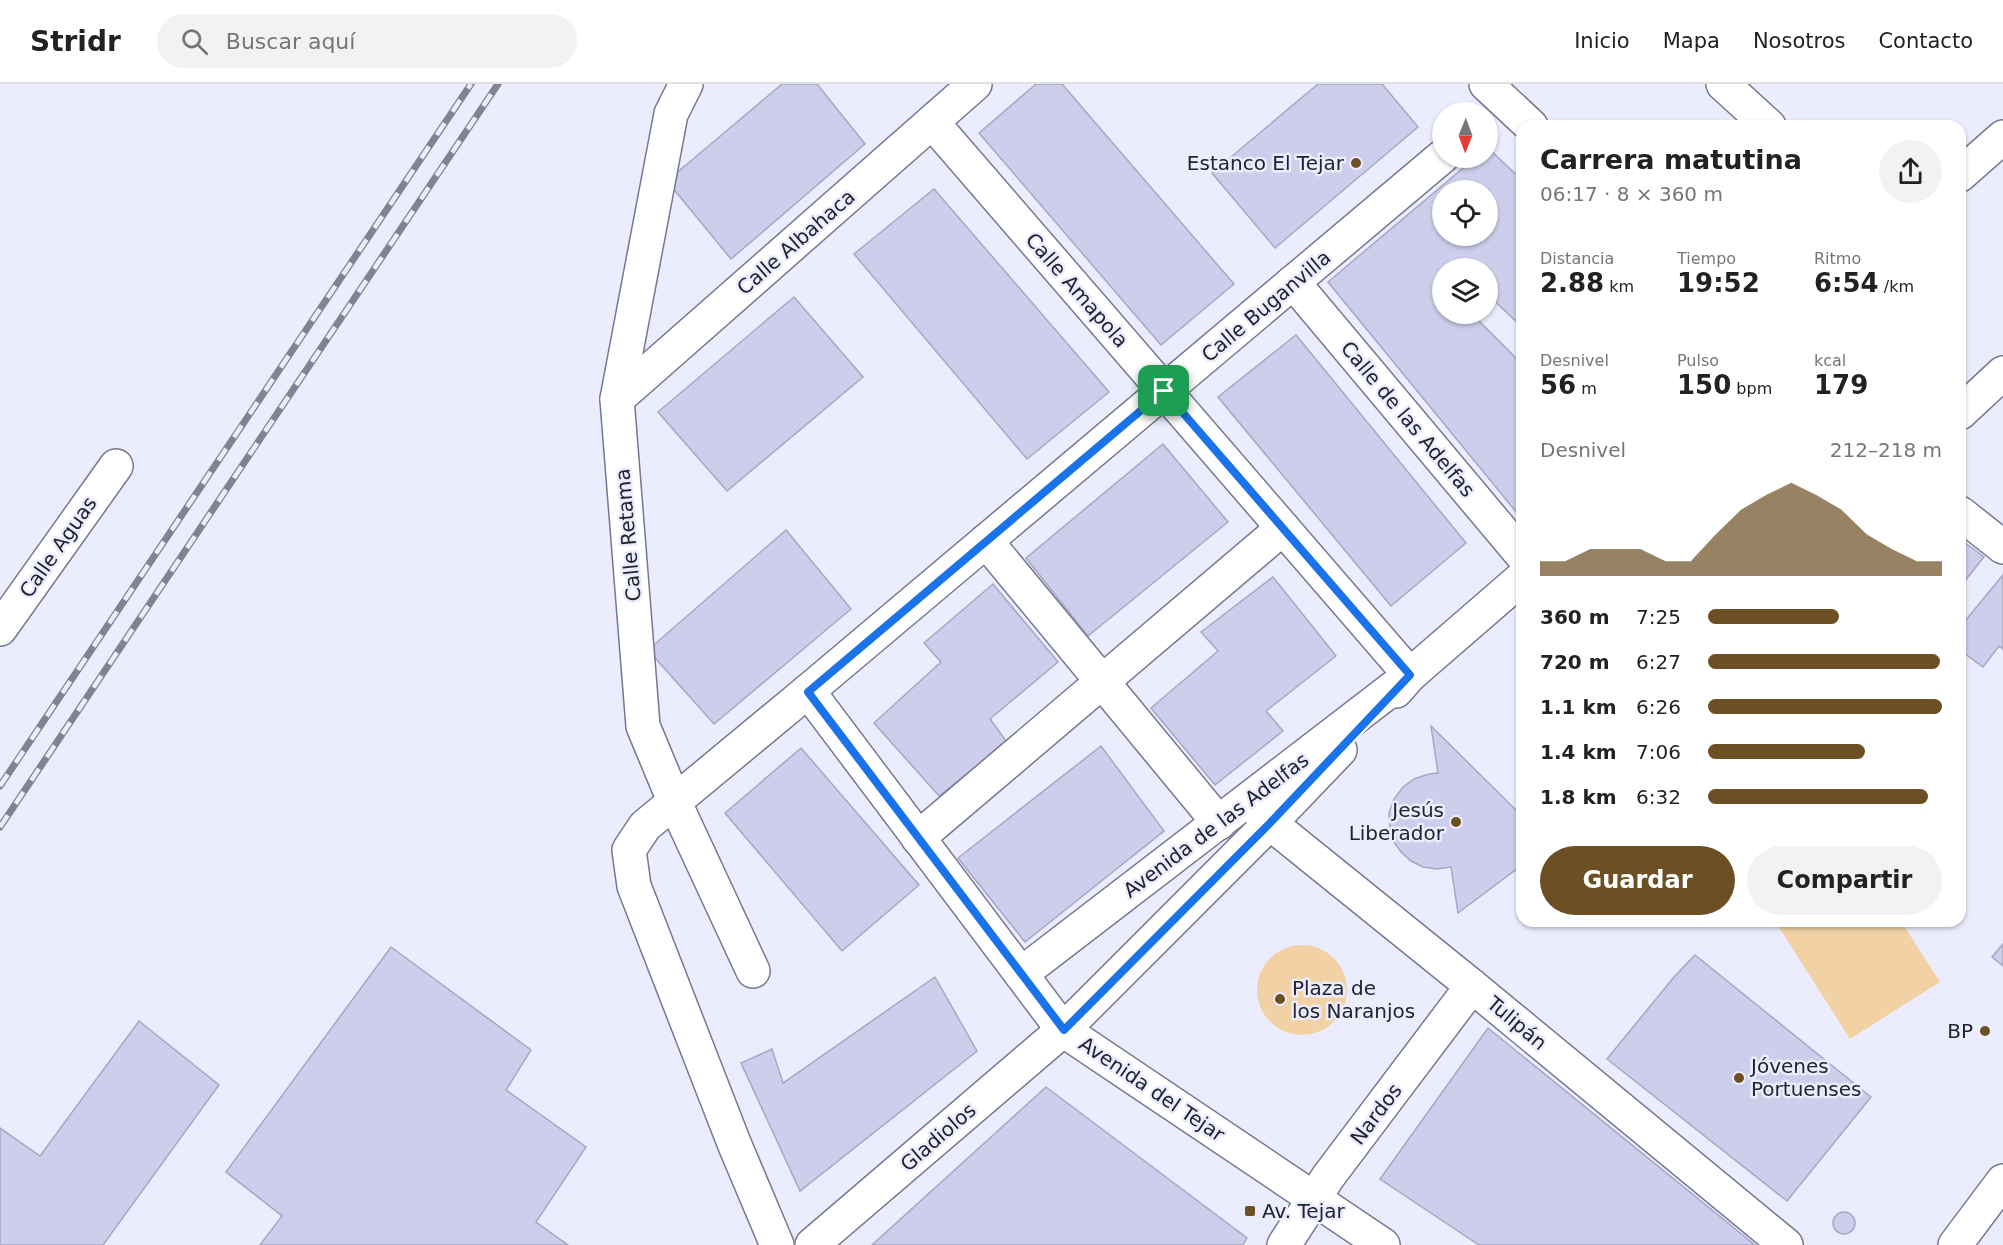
<!DOCTYPE html>
<html lang="es">
<head>
<meta charset="utf-8">
<style>
	:root { --surface:#fff; --page:#f2f2f2; --text:#222; --muted:#767676; --line:#e0e0e0; --accent:#6c5023 }
	body { margin:0; font-family:"DejaVu Sans",sans-serif; background:var(--page); color:var(--text); height:100vh; display:flex; flex-direction:column; font-size:22px; white-space:nowrap }
	* { box-sizing:border-box; margin:0 }
	p { font-size:20px; color:var(--muted) }
	.icon { flex:none; width:33px; height:33px; fill:none; stroke:currentColor; stroke-width:2; stroke-linecap:round; stroke-linejoin:round }
	.map { position:relative; flex:1; overflow:hidden }
	.sheet { position:absolute; left:1516px; top:36px; width:450px; height:807px; display:flex; flex-direction:column; background:var(--surface); border-radius:18px; box-shadow:0 2px 4px #0004 }
	.sheet>* { flex:none }
	.needle { width:39px; rotate:181deg }
	.buttons { position:absolute; left:1432px; top:18px; display:grid; gap:12px }
	.buttons a { display:grid; place-items:center; width:66px; height:66px; border-radius:50%; background:var(--surface); box-shadow:0 2px 4px #0004; font-size:30px }
	.pin { position:absolute; display:grid; place-items:center; width:51px; height:51px; color:#fff; margin:-26px; border-radius:12px; box-shadow:0 3px 9px #0006 }
	.round { display:grid; place-items:center; flex:none; width:63px; height:63px; border-radius:32px; background:var(--page) }
	.overview { display:flex; align-items:center; justify-content:space-between; height:102px; padding:0 24px }
	h1 { font-size:27px; font-weight:700; line-height:45px }
	.metrics { display:grid; grid-template-columns:repeat(3,1fr); gap:9px; height:102px; padding:6px 24px }
	.metrics div { display:grid; align-content:center }
	.metrics b { font-size:26px; font-weight:700 }
	.metrics small { font-size:16px; font-weight:400 }
	.metrics p { font-size:16px }
	.chart { height:168px; padding:12px 24px }
	.chart p { display:flex; justify-content:space-between }
	.chart svg { width:100%; height:108px; margin-top:6px; fill:var(--accent); opacity:.7 }
	.cta { display:flex; gap:12px; margin-top:auto; padding:12px 24px }
	.cta a { flex:1; height:69px; border-radius:36px; background:var(--accent); color:#fff; font-size:24px; font-weight:700; line-height:69px; text-align:center }
	.cta a+a { background:var(--page); color:var(--text) }
	ul { padding:0 24px; list-style:none; font-size:20px }
	li { display:grid; grid-template-columns:96px 72px 1fr; align-items:center; height:45px }
	li i { height:15px; border-radius:8px; background:var(--accent) }
	header { display:flex; align-items:center; gap:36px; box-sizing:border-box; height:84px; padding:0 30px; background:var(--surface); border-bottom:2px solid var(--line) }
	header strong { font-size:28px }
	nav { display:flex; gap:33px; margin-inline-start:auto; font-size:21px }
	.search { width:420px; height:54px; background:var(--page); display:flex; align-items:center; gap:15px; box-sizing:border-box; padding:0 21px; border-radius:33px; color:var(--muted); font-size:22px }
	.map>svg:first-child { display:block }
	.green { fill:#f2d2a4 }
	.building { fill:#cdceeb; stroke:#a6a7c3; stroke-width:1.5; fill-rule:evenodd }
	.lines { fill:none; stroke-linecap:round; stroke-linejoin:round }
	.street-casing { stroke:#767791; stroke-width:36 }
	.secondary-casing { stroke:#767791; stroke-width:36 }
	.street { stroke:#fff; stroke-width:33 }
	.secondary { stroke:#fff; stroke-width:33 }
	.rail-casing { stroke:#828291; stroke-width:7 }
	.rail { stroke:#ebecfe; stroke-width:4.5; stroke-dasharray:14; stroke-linecap:butt }
	.route-casing { stroke:#fff; stroke-width:12 }
	.route { stroke:#1a73e8; stroke-width:8 }
	.poi-dot { fill:#6c5023; stroke:#ebecfe; stroke-width:2 }
	.labels { text-anchor:middle; stroke-width:5; stroke-linejoin:round; paint-order:stroke }
	.poi-label { font-size:20px; fill:#23232e; stroke:#ebecfe; text-anchor:end }
	.street-label { font-size:20px; fill:#23232e; stroke:#ebecfe }
</style>
</head>
<body>
<header>
<strong>Stridr</strong>
<div class="search"><svg class="icon" aria-label="search" viewBox="0 0 24 24"><circle cx="10" cy="10" r="6"/><path d="M15 15l6 6"/></svg>Buscar aquí</div>
<nav><a>Inicio</a><a>Mapa</a><a>Nosotros</a><a>Contacto</a></nav>
</header>
<div class="map">
<svg width="2003" height="1161" viewBox="0 0 2003 1161">
	<rect width="100%" height="100%" fill="#ebecfe"/>
	<g class="green">
		<path d="M1775 837H1901L1940 898 1850 955Z"/>
		<circle cx="1302" cy="906" r="45"/>
	</g>
	<g class="building">
		<path d="M782 0H817L865 60 731 175 667 97Z"/>
		<path d="M1036 0H1062L1234 200 1161 261 979 49Z"/>
		<path d="M1318 0H1382L1418 43 1275 164 1212 89Z"/>
		<path d="M1488 64 1522 96V243L1488 211V184H1443V230H1472L1522 280V435L1328 198 1475 74H1488ZM1443 106H1488V152H1443Z"/>
		<path d="M934 105 1109 308 1027 375 854 170Z"/>
		<path d="M794 213 863 293 727 407 658 328Z"/>
		<path d="M1296 251 1466 459 1391 522 1218 313Z"/>
		<path d="M1163 360 1228 438 1088 552 1026 474Z"/>
		<path d="M786 446 851 525 714 640 648 566Z"/>
		<path d="M1960 455 1984 473 1960 503Z"/>
		<path d="M2003 491V565L1999 562 1983 583 1960 566V543Z"/>
		<path d="M1273 493 1336 572 1266 627 1283 647 1215 701 1151 624 1218 567 1201 548Z"/>
		<path d="M993 500 1058 578 990 635 1007 658 939 712 874 639 941 578 924 559Z"/>
		<path d="M1431 642 1522 732V781L1458 829 1451 783 1437 785 1423 783 1411 777 1401 768 1393 757 1390 744 1389 729 1394 715 1403 703 1414 695 1429 690 1438 689Z"/>
		<path d="M1101 662 1164 747 1025 858 958 774Z"/>
		<path d="M801 664 919 801 842 867 725 729Z"/>
		<path d="M2003 860V882L1992 873Z"/>
		<path d="M391 863 531 966 506 1006 586 1063 536 1138 568 1161H260L282 1132 226 1088Z"/>
		<path d="M1695 871 1871 1013 1787 1117 1607 975 1674 893Z"/>
		<path d="M935 893 977 967 800 1107 741 979 772 965 783 999Z"/>
		<path d="M139 937 219 1001 103 1161H0V1044L40 1072Z"/>
		<path d="M1488 944 1755 1161H1479L1380 1095Z"/>
		<path d="M1046 1003 1247 1154 1243 1161H872Z"/>
		<circle cx="1844" cy="1139" r="11"/>
	</g>
	<g class="lines">
		<defs>
			<g id="street">
				<path d="M686 0 671 30 617 315 643 642 675 719 753 887"/>
				<path d="M1486 0 1531 42"/>
				<path d="M1723 0 1769 42"/>
				<path d="M932 38 1410 591 1021 890"/>
				<path d="M1960 91 2003 53"/>
				<path d="M1293 198 1522 471"/>
				<path d="M617 315 975 0"/>
				<path d="M1960 329 2003 289"/>
				<path d="M1960 429 2003 463"/>
				<path d="M986 457 1219 739"/>
				<path d="M0 545 116 382"/>
				<path d="M808 607 1063 946 1383 1161"/>
				<path d="M1396 607 1410 591 1522 494"/>
				<path d="M1255 723 1270 739 1472 902 1786 1161"/>
				<path d="M918 754 1283 444"/>
				<path d="M777 1161 734 1059 634 802 629 766 645 742 808 607 1443 72"/>
				<path d="M812 1161 1063 946 1270 739 1340 666"/>
				<path d="M1284 1161 1328 1093 1472 902"/>
			</g>
			<path id="secondary" d="M1955 1161 2003 1097"/>
		</defs>
		<use href="#street" class="street-casing"/>
		<use href="#secondary" class="secondary-casing"/>
		<use href="#street" class="street"/>
		<use href="#secondary" class="secondary"/>
		<defs>
			<g id="rail">
				<path d="M0 702 471 0"/>
				<path d="M0 743 498 0"/>
			</g>
		</defs>
		<use href="#rail" class="rail-casing"/>
		<use href="#rail" class="rail"/>
	</g>
	<g class="lines">
		<defs>
			<path id="route" d="M1164 307 1410 591 1270 739 1064 946 808 608Z"/>
		</defs>
		<use href="#route" class="route-casing"/>
		<use href="#route" class="route"/>
	</g>
	<g class="poi-dot">
		<circle cx="1356" cy="79" r="6"/>
		<circle cx="1456" cy="738" r="6"/>
		<circle cx="1280" cy="915" r="6"/>
		<circle cx="1985" cy="947" r="6"/>
		<circle cx="1739" cy="994" r="6"/>
		<rect x="1244" y="1121" width="12" height="12" rx="3"/>
	</g>
	<g class="labels">
		<g class="poi-label">
			<text x="1344" y="86">Estanco El Tejar</text>
			<text x="1444" y="733">Jesús<tspan x="1444" dy="23">Liberador</tspan></text>
			<text x="1292" y="911" text-anchor="start">Plaza de<tspan x="1292" dy="23">los Naranjos</tspan></text>
			<text x="1973" y="954">BP</text>
			<text x="1751" y="989" text-anchor="start">Jóvenes<tspan x="1751" dy="23">Portuenses</tspan></text>
			<text x="1262" y="1134" text-anchor="start">Av. Tejar</text>
		</g>
		<g class="street-label">
			<text transform="translate(796 158) rotate(-41)" y="7">Calle Albahaca</text>
			<text transform="translate(1077 206) rotate(49)" y="7">Calle Amapola</text>
			<text transform="translate(1266 222) rotate(-40)" y="7">Calle Buganvilla</text>
			<text transform="translate(1408 335) rotate(50)" y="7">Calle de las Adelfas</text>
			<text transform="translate(628 451) rotate(-95)" y="7">Calle Retama</text>
			<text transform="translate(58 463) rotate(-55)" y="7">Calle Aguas</text>
			<text transform="translate(1216 741) rotate(-37)" y="7">Avenida de las Adelfas</text>
			<text transform="translate(1517 939) rotate(40)" y="7">Tulipán</text>
			<text transform="translate(1152 1005) rotate(34)" y="7">Avenida del Tejar</text>
			<text transform="translate(1376 1030) rotate(-53)" y="7">Nardos</text>
			<text transform="translate(938 1053) rotate(-41)" y="7">Gladiolos</text>
		</g>
	</g>
</svg>
<div class="buttons">
<a><svg class="needle" viewBox="-14 -14 28 28"><path d="M0-13l5 13h-10z" fill="#e53935"/><path d="M0 13l5-13h-10z" fill="#767676"/></svg></a>
<a><svg class="icon" aria-label="locate" viewBox="0 0 24 24"><circle cx="12" cy="12" r="6"/><path d="M12 2v4M12 18v4M2 12h4M18 12h4"/></svg></a>
<a><svg class="icon" aria-label="layers" viewBox="0 0 24 24"><path d="M12 4l9 5-9 5-9-5zM3 14l9 5 9-5"/></svg></a>
</div>
<div class="pin" style="left:1164px;top:307px;background:#1e9e55"><svg class="icon" aria-label="arrive" viewBox="0 0 24 24"><path d="M6 21V4h12l-3 4 3 4H6"/></svg></div>
<section class="sheet">
<div class="overview"><div><h1>Carrera matutina</h1><p>06:17 · 8 × 360 m</p></div><a class="round"><svg class="icon" aria-label="share" viewBox="0 0 24 24"><path d="M12 15V3M7 8l5-5 5 5M5 13v7h14v-7"/></svg></a></div>
<div class="metrics">
<div><p>Distancia</p><b>2.88<small> km</small></b></div>
<div><p>Tiempo</p><b>19:52</b></div>
<div><p>Ritmo</p><b>6:54<small> /km</small></b></div>
</div>
<div class="metrics">
<div><p>Desnivel</p><b>56<small> m</small></b></div>
<div><p>Pulso</p><b>150<small> bpm</small></b></div>
<div><p>kcal</p><b>179</b></div>
</div>
<div class="chart"><p><span>Desnivel</span>212–218 m</p>
<svg viewBox="0 0 160 44" preserveAspectRatio="none"><path d="M0 44V38L10 38L20 33L30 33L40 33L50 38L60 38L70 27L80 17L90 11L100 6L110 11L120 17L130 27L140 33L150 38L160 38V44z"/></svg>
</div>
<ul>
<li><b>360 m</b>7:25<i style="width:56%"></i></li>
<li><b>720 m</b>6:27<i style="width:99%"></i></li>
<li><b>1.1 km</b>6:26<i style="width:100%"></i></li>
<li><b>1.4 km</b>7:06<i style="width:67%"></i></li>
<li><b>1.8 km</b>6:32<i style="width:94%"></i></li>
</ul>
<div class="cta"><a>Guardar</a><a>Compartir</a></div>
</section>
</div>
</body>
</html>
